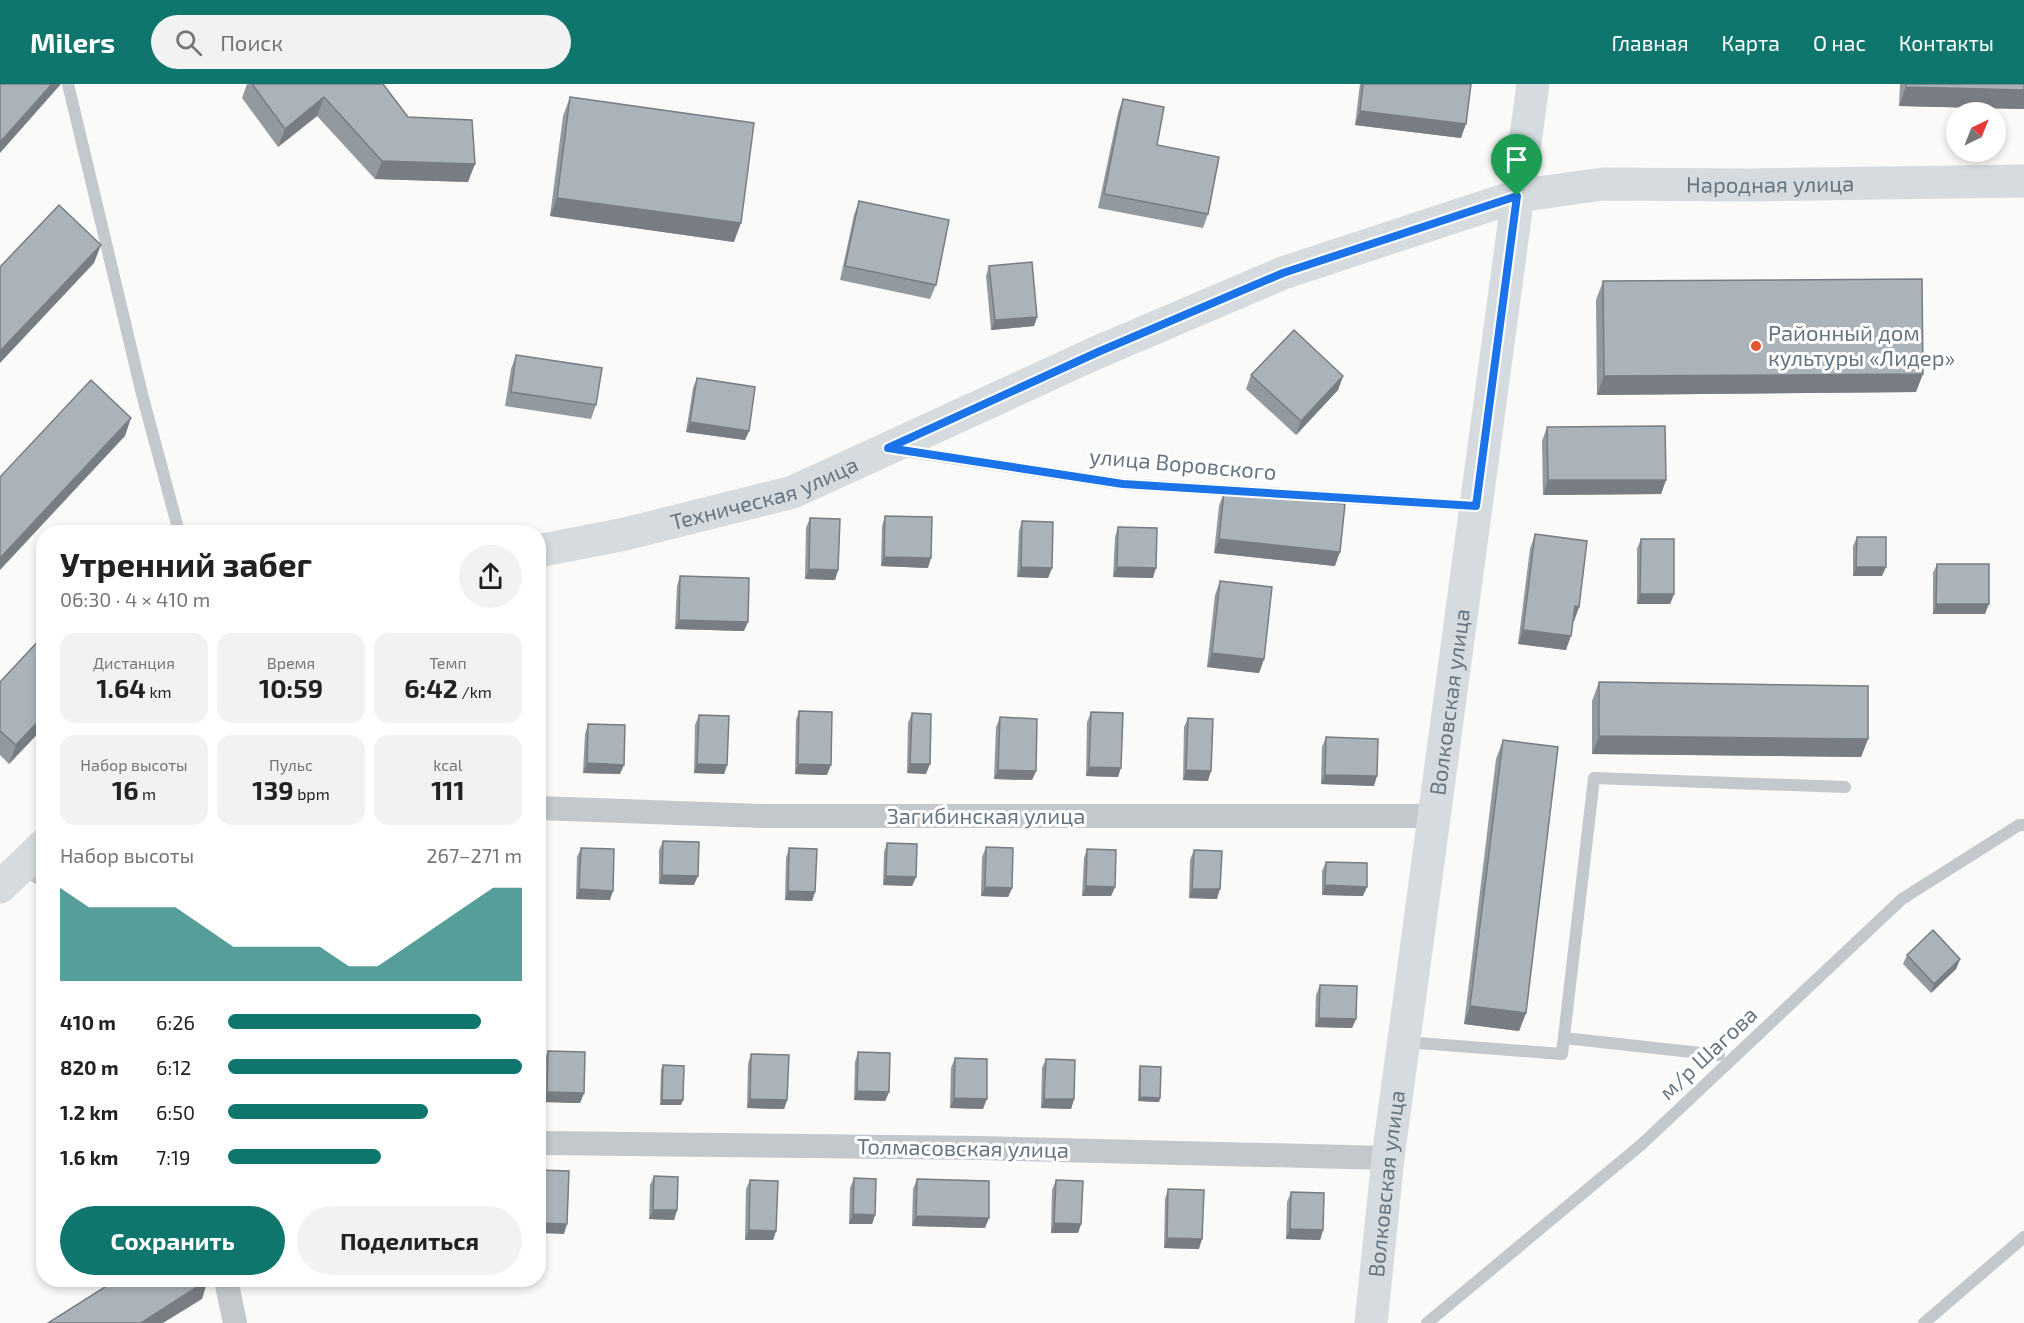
<!DOCTYPE html>
<html lang="ru">
<head>
<meta charset="utf-8">
<style>
	:root { --surface:#fff; --page:#f2f2f2; --text:#222; --muted:#767676; --accent:#0f766e }
	body { margin:0; font-family:"Exo 2",sans-serif; background:var(--page); color:var(--text); height:100vh; display:flex; flex-direction:column; font-size:22px; white-space:nowrap }
	* { box-sizing:border-box; margin:0 }
	p { font-size:20px; color:var(--muted) }
	.icon { flex:none; width:33px; height:33px; fill:none; stroke:currentColor; stroke-width:2; stroke-linecap:round; stroke-linejoin:round }
	.map { position:relative; flex:1; overflow:hidden }
	.drawer { position:absolute; left:36px; top:441px; width:510px; height:762px; display:flex; flex-direction:column; background:var(--surface); border-radius:24px; box-shadow:0 3px 9px #0003 }
	.drawer>* { flex:none }
	.needle { width:39px; rotate:43deg }
	.controls { position:absolute; left:1946px; top:18px; display:grid; gap:12px }
	.controls a { display:grid; place-items:center; width:60px; height:60px; border-radius:50%; background:var(--surface); box-shadow:0 3px 9px #0003; font-size:30px }
	.pin { position:absolute; display:grid; place-items:center; width:51px; height:51px; color:#fff; margin:-62px -26px; border-radius:50% 50% 50% 0; rotate:-45deg; box-shadow:0 0 6px #0007 }
	.pin .icon { rotate:45deg }
	.round { display:grid; place-items:center; flex:none; width:63px; height:63px; border-radius:32px; background:var(--page) }
	.overview { display:flex; align-items:center; justify-content:space-between; height:102px; padding:0 24px }
	h1 { font-size:33px; font-weight:700; line-height:45px }
	.stats { display:grid; grid-template-columns:repeat(3,1fr); gap:9px; height:102px; padding:6px 24px }
	.stats div { display:grid; align-content:center; border-radius:15px; background:var(--page); text-align:center }
	.stats b { font-size:26px; font-weight:700 }
	.stats small { font-size:16px; font-weight:400 }
	.stats p { font-size:16px }
	.chart { height:168px; padding:12px 24px }
	.chart p { display:flex; justify-content:space-between }
	.chart svg { width:100%; height:108px; margin-top:6px; fill:var(--accent); opacity:.7 }
	.button { display:flex; gap:12px; margin-top:auto; padding:12px 24px }
	.button a { flex:1; height:69px; border-radius:36px; background:var(--accent); color:#fff; font-size:24px; font-weight:700; line-height:69px; text-align:center }
	.button a+a { background:var(--page); color:var(--text) }
	ul { padding:0 24px; list-style:none; font-size:20px }
	li { display:grid; grid-template-columns:96px 72px 1fr; align-items:center; height:45px }
	li i { height:15px; border-radius:8px; background:var(--accent) }
	header { display:flex; align-items:center; gap:36px; box-sizing:border-box; height:84px; padding:0 30px; background:var(--accent); color:#fff }
	header strong { font-size:28px }
	nav { display:flex; gap:33px; margin-inline-start:auto; font-size:21px }
	.search { width:420px; height:54px; background:var(--page); display:flex; align-items:center; gap:15px; box-sizing:border-box; padding:0 21px; border-radius:33px; color:var(--muted); font-size:22px }
	.map>svg:first-child { display:block }
	.lines { fill:none; stroke-linecap:round; stroke-linejoin:round }
	.lane { stroke:#c3c8cc; stroke-width:12 }
	.street { stroke:#c3c8cc; stroke-width:24 }
	.secondary { stroke:#d6dbdf; stroke-width:33 }
	.wall { fill:#929a9f }
	.shaded-wall { fill:#777d82 }
	.building { fill:#aab3b9; stroke:#777d82; stroke-width:1.5 }
	.route-casing { stroke:#fff; stroke-width:12 }
	.route { stroke:#1a73e8; stroke-width:8 }
	.poi-dot { fill:#e4572e; stroke:#fff; stroke-width:2 }
	.labels { text-anchor:middle; stroke-width:6; stroke-linejoin:round; paint-order:stroke }
	.street-label { font-size:22px; fill:#657683; stroke:#fff }
	.poi-label { font-size:22px; fill:#657683; stroke:#fff; text-anchor:start }
</style>
</head>
<body>
<header>
<strong>Milers</strong>
<div class="search"><svg class="icon" aria-label="search" viewBox="0 0 24 24"><circle cx="10" cy="10" r="6"/><path d="M15 15l6 6"/></svg>Поиск</div>
<nav><a>Главная</a><a>Карта</a><a>О нас</a><a>Контакты</a></nav>
</header>
<div class="map">
<svg width="2024" height="1239" viewBox="0 0 2024 1239">
	<rect width="100%" height="100%" fill="#fafaf8"/>
	<g class="lines">
		<g class="lane">
			<path d="M68 0 142 310 179 448"/>
			<path d="M904 367 1123 400 1474 422"/>
			<path d="M1564 954 1719 971"/>
			<path d="M1405 958 1562 970 1594 694 1845 703"/>
			<path d="M1427 1239 1642 1060 1902 815 2019 741H2024"/>
			<path d="M1924 1239 2024 1153"/>
		</g>
		<g class="street">
			<path d="M538 724 762 732H1434"/>
			<path d="M25 779 44 791"/>
			<path d="M538 1059 980 1064 1388 1074"/>
			<path d="M226 1196 235 1239"/>
		</g>
		<g class="secondary">
			<path id="s1" d="M538 467 625 450 793 408 1098 268 1283 189 1517 112 1603 100 1747 101 2024 97"/>
			<path d="M0 803 44 761"/>
			<path id="s2" d="M1371 1239 1388 1074 1533 0"/>
		</g>
	</g>
	<g class="wall">
		<path d="M247 0H383L408 33 468 98 375 95 317 32 278 63 242 14Z"/>
		<path d="M1360 0H1471L1461 54 1355 41Z"/>
		<path d="M1900 0H2024V25L1899 22Z"/>
		<path d="M570 13 734 158 550 132 563 32Z"/>
		<path d="M1123 15 1208 130 1203 144 1098 124 1118 29Z"/>
		<path d="M859 117 936 201 930 215 840 196 854 131Z"/>
		<path d="M989 182 1037 233 1034 242 991 246 986 192Z"/>
		<path d="M1603 197 1916 308 1597 311 1596 216Z"/>
		<path d="M516 271 596 321 591 335 505 322 511 285Z"/>
		<path d="M1251 291 1343 292 1338 306 1296 351 1246 305Z"/>
		<path d="M697 294 749 347 745 356 686 348 693 304Z"/>
		<path d="M1547 343 1666 396 1661 410 1543 411 1542 357Z"/>
		<path d="M1224 408 1335 482 1214 469 1219 422Z"/>
		<path d="M885 432 928 484 881 482 882 442Z"/>
		<path d="M810 434 838 486 835 496 805 495 806 444Z"/>
		<path d="M1022 437 1052 484 1048 494 1017 493 1019 447Z"/>
		<path d="M1118 443 1153 494 1113 493 1115 453Z"/>
		<path d="M1535 450 1579 523 1574 537H1573L1566 566 1518 560 1530 465Z"/>
		<path d="M1857 453 1882 492H1853V462Z"/>
		<path d="M1641 455 1674 510 1670 520H1637V465Z"/>
		<path d="M1937 480 1985 530H1933V489Z"/>
		<path d="M680 492 744 547 675 545 677 502Z"/>
		<path d="M1220 497 1264 575 1259 589 1207 583 1215 511Z"/>
		<path d="M44 551V643L9 680 0 671V598Z"/>
		<path d="M1599 598 1868 655 1861 673 1592 670V617Z"/>
		<path d="M799 627 827 691 795 690 796 636Z"/>
		<path d="M1091 628 1118 693 1086 692 1087 638Z"/>
		<path d="M912 629 926 690 907 689 908 639Z"/>
		<path d="M699 631 727 681 724 690 694 689 695 641Z"/>
		<path d="M1000 633 1036 687 1032 696 994 695 996 643Z"/>
		<path d="M1188 634 1208 697 1183 696 1184 643Z"/>
		<path d="M588 640 620 690 583 689 585 650Z"/>
		<path d="M1326 653 1374 702 1321 700 1322 663Z"/>
		<path d="M1503 656 1526 929 1519 947 1464 940 1496 675Z"/>
		<path d="M663 757 694 801 659 800V766Z"/>
		<path d="M887 759 916 793 912 802 883 801 884 768Z"/>
		<path d="M986 763 1012 804 1008 813 981 812 982 773Z"/>
		<path d="M581 764 610 816 576 815 577 773Z"/>
		<path d="M789 764 815 808 812 817 785 816 786 774Z"/>
		<path d="M1087 765 1115 803 1111 812H1082L1084 774Z"/>
		<path d="M1194 766 1217 815 1189 814 1190 776Z"/>
		<path d="M1326 778 1363 812 1322 811V787Z"/>
		<path d="M1907 871 1960 875 1956 885 1931 909 1903 880Z"/>
		<path d="M1320 901 1356 935 1352 944 1315 943 1316 911Z"/>
		<path d="M548 967 584 1009 580 1019 543 1018 544 976Z"/>
		<path d="M858 968 889 1008 885 1017 854 1016 855 978Z"/>
		<path d="M751 970 787 1016 784 1025 747 1024 748 980Z"/>
		<path d="M955 974 983 1025 950 1024 951 984Z"/>
		<path d="M1046 975 1074 1015 1071 1025 1041 1024 1042 984Z"/>
		<path d="M663 981 681 1021H660L661 986Z"/>
		<path d="M1140 982 1160 1014 1159 1018 1138 1017 1139 987Z"/>
		<path d="M654 1092 677 1126 674 1136 649 1135 650 1101Z"/>
		<path d="M854 1094 875 1131 872 1140H849L850 1104Z"/>
		<path d="M917 1095 985 1144 912 1142 913 1105Z"/>
		<path d="M750 1096 776 1147 773 1156H745L746 1105Z"/>
		<path d="M1056 1096 1081 1140 1078 1149H1051L1052 1106Z"/>
		<path d="M1168 1105 1199 1165 1164 1164 1165 1115Z"/>
		<path d="M1291 1108 1323 1146 1320 1156 1286 1155 1287 1118Z"/>
	</g>
	<g class="shaded-wall">
		<path d="M52 0H61L0 69V58Z"/>
		<path d="M1906 3 2024 6V25L1899 22Z"/>
		<path d="M324 13 317 32 278 63 285 45Z"/>
		<path d="M1360 27 1466 40 1461 54 1355 41Z"/>
		<path d="M382 77 475 80 468 98 375 95Z"/>
		<path d="M557 114 741 139 734 158 550 132Z"/>
		<path d="M101 161 94 179 0 279V267Z"/>
		<path d="M1037 233 1034 242 991 246 995 236Z"/>
		<path d="M1923 290 1916 308 1597 311 1604 292Z"/>
		<path d="M1343 292 1338 306 1296 351 1301 337Z"/>
		<path d="M131 334 125 352 0 486V474Z"/>
		<path d="M690 338 749 347 745 356 686 348Z"/>
		<path d="M1548 396H1666L1661 410 1543 411Z"/>
		<path d="M1219 455 1340 468 1335 482 1214 469Z"/>
		<path d="M884 473 931 474 928 484 881 482Z"/>
		<path d="M1021 483 1052 484 1048 494 1017 493Z"/>
		<path d="M1117 483 1156 484 1153 494 1113 493Z"/>
		<path d="M1856 483H1886L1882 492H1853Z"/>
		<path d="M809 485 838 486 835 496 805 495Z"/>
		<path d="M1640 510H1674L1670 520H1637Z"/>
		<path d="M1936 520H1989L1985 530H1933Z"/>
		<path d="M1575 522 1579 523 1574 537 1569 536Z"/>
		<path d="M679 536 748 538 744 547 675 545Z"/>
		<path d="M1523 546 1571 552 1566 566 1518 560Z"/>
		<path d="M1212 569 1264 575 1259 589 1207 583Z"/>
		<path d="M44 631V643L9 680 16 661Z"/>
		<path d="M1599 652 1868 655 1861 673 1592 670Z"/>
		<path d="M587 679 624 681 620 690 583 689Z"/>
		<path d="M697 680 727 681 724 690 694 689Z"/>
		<path d="M798 680 831 681 827 691 795 690Z"/>
		<path d="M910 680H930L926 690 907 689Z"/>
		<path d="M1089 683 1121 684 1118 693 1086 692Z"/>
		<path d="M998 686 1036 687 1032 696 994 695Z"/>
		<path d="M1186 686 1211 687 1208 697 1183 696Z"/>
		<path d="M1325 691 1377 692 1374 702 1321 700Z"/>
		<path d="M662 791 698 792 694 801 659 800Z"/>
		<path d="M886 792 916 793 912 802 883 801Z"/>
		<path d="M1325 801 1367 803 1363 812 1322 811Z"/>
		<path d="M1086 802 1115 803 1111 812H1082Z"/>
		<path d="M985 803 1012 804 1008 813 981 812Z"/>
		<path d="M579 805 613 807 610 816 576 815Z"/>
		<path d="M1192 805H1220L1217 815 1189 814Z"/>
		<path d="M788 807 815 808 812 817 785 816Z"/>
		<path d="M1960 875 1956 885 1931 909 1934 900Z"/>
		<path d="M1470 922 1526 929 1519 947 1464 940Z"/>
		<path d="M1319 934 1356 935 1352 944 1315 943Z"/>
		<path d="M857 1007 889 1008 885 1017 854 1016Z"/>
		<path d="M547 1008 584 1009 580 1019 543 1018Z"/>
		<path d="M1140 1013 1160 1014 1159 1018 1138 1017Z"/>
		<path d="M954 1014 987 1015 983 1025 950 1024Z"/>
		<path d="M750 1015 787 1016 784 1025 747 1024Z"/>
		<path d="M1044 1015H1074L1071 1025 1041 1024Z"/>
		<path d="M662 1016H683L681 1021H660Z"/>
		<path d="M653 1126H677L674 1136 649 1135Z"/>
		<path d="M853 1130 875 1131 872 1140H849Z"/>
		<path d="M916 1132 989 1134 985 1144 912 1142Z"/>
		<path d="M538 1139 567 1140 564 1150 538 1149Z"/>
		<path d="M1054 1139 1081 1140 1078 1149H1051Z"/>
		<path d="M1290 1145 1323 1146 1320 1156 1286 1155Z"/>
		<path d="M749 1146 776 1147 773 1156H745Z"/>
		<path d="M1167 1154 1202 1155 1199 1165 1164 1164Z"/>
		<path d="M208 1196 202 1215 163 1239H141Z"/>
	</g>
	<g class="building">
		<path d="M0 0H52L0 58Z"/>
		<path d="M252 0H383L408 33 472 36 475 80 382 77 324 13 285 45Z"/>
		<path d="M1363 0H1471L1466 40 1360 27Z"/>
		<path d="M1906 0H2024V6L1906 3Z"/>
		<path d="M570 13 754 39 741 139 557 114Z"/>
		<path d="M1123 15 1164 23 1157 61 1219 73 1208 130 1104 110Z"/>
		<path d="M859 117 949 136 936 201 845 182Z"/>
		<path d="M59 121 101 161 0 267V183Z"/>
		<path d="M1032 178 1037 233 995 236 989 182Z"/>
		<path d="M1922 195 1923 290 1604 292 1603 197Z"/>
		<path d="M1294 246 1343 292 1301 337 1251 291Z"/>
		<path d="M516 271 602 284 596 321 511 308Z"/>
		<path d="M697 294 755 303 749 347 690 338Z"/>
		<path d="M91 296 131 334 0 474V393Z"/>
		<path d="M1665 342 1666 396H1548L1547 343Z"/>
		<path d="M1224 408 1345 420 1340 468 1219 455Z"/>
		<path d="M885 432 932 433 931 474 884 473Z"/>
		<path d="M810 434 840 435 838 486 809 485Z"/>
		<path d="M1022 437 1053 438 1052 484 1021 483Z"/>
		<path d="M1118 443 1157 444 1156 484 1117 483Z"/>
		<path d="M1535 450 1587 457 1579 523 1575 522 1571 552 1523 546Z"/>
		<path d="M1857 453H1886V483H1856Z"/>
		<path d="M1641 455H1674V510H1640Z"/>
		<path d="M1937 480H1989V520H1936Z"/>
		<path d="M680 492 749 494 748 538 679 536Z"/>
		<path d="M1220 497 1272 503 1264 575 1212 569Z"/>
		<path d="M44 551V631L16 661 0 647V598Z"/>
		<path d="M1599 598 1868 602V655L1599 652Z"/>
		<path d="M799 627 832 628 831 681 798 680Z"/>
		<path d="M1091 628 1123 629 1121 684 1089 683Z"/>
		<path d="M912 629 931 630 930 680H910Z"/>
		<path d="M699 631 729 632 727 681 697 680Z"/>
		<path d="M1000 633 1037 635 1036 687 998 686Z"/>
		<path d="M1188 634 1213 635 1211 687 1186 686Z"/>
		<path d="M588 640 625 641 624 681 587 679Z"/>
		<path d="M1326 653 1378 655 1377 692 1325 691Z"/>
		<path d="M1503 656 1558 663 1526 929 1470 922Z"/>
		<path d="M663 757 699 758 698 792 662 791Z"/>
		<path d="M887 759 917 760 916 793 886 792Z"/>
		<path d="M986 763 1013 764 1012 804 985 803Z"/>
		<path d="M581 764 614 765 613 807 579 805Z"/>
		<path d="M789 764 817 765 815 808 788 807Z"/>
		<path d="M1087 765 1116 766 1115 803 1086 802Z"/>
		<path d="M1194 766 1222 767 1220 805H1192Z"/>
		<path d="M1326 778 1367 779V803L1325 801Z"/>
		<path d="M1933 846 1960 875 1934 900 1907 871Z"/>
		<path d="M1320 901 1357 902 1356 935 1319 934Z"/>
		<path d="M548 967 585 968 584 1009 547 1008Z"/>
		<path d="M858 968 890 969 889 1008 857 1007Z"/>
		<path d="M751 970 789 971 787 1016 750 1015Z"/>
		<path d="M955 974 987 975V1015L954 1014Z"/>
		<path d="M1046 975 1075 976 1074 1015H1044Z"/>
		<path d="M663 981 684 982 683 1016H662Z"/>
		<path d="M1140 982 1161 983 1160 1014 1140 1013Z"/>
		<path d="M538 1086 569 1087 567 1140 538 1139Z"/>
		<path d="M654 1092 678 1093 677 1126H653Z"/>
		<path d="M854 1094 876 1095 875 1131 853 1130Z"/>
		<path d="M917 1095 989 1097V1134L916 1132Z"/>
		<path d="M750 1096 778 1097 776 1147 749 1146Z"/>
		<path d="M1056 1096 1083 1097 1081 1140 1054 1139Z"/>
		<path d="M1168 1105 1204 1106 1202 1155 1167 1154Z"/>
		<path d="M1291 1108 1324 1109 1323 1146 1290 1145Z"/>
		<path d="M116 1196H208L141 1239H48Z"/>
	</g>
	<g class="lines">
		<defs>
			<path id="route" d="M1517 112 1476 422 1123 400 888 364 1098 268 1283 189Z"/>
		</defs>
		<use href="#route" class="route-casing"/>
		<use href="#route" class="route"/>
	</g>
	<circle class="poi-dot" cx="1756" cy="262" r="6"/>
	<g class="labels">
		<g class="street-label">
			<text dy="8" stroke="none"><textPath href="#s1" startOffset="1299">Народная улица</textPath></text>
			<text transform="translate(1183 380) rotate(5)" y="8">улица Воровского</text>
			<text dy="8" stroke="none"><textPath href="#s1" startOffset="234">Техническая улица</textPath></text>
			<text dy="8" stroke="none"><textPath href="#s2" startOffset="626">Волковская улица</textPath></text>
			<text x="986" y="740">Загибинская улица</text>
			<text transform="translate(1708 969) rotate(-43)" y="8">м/р Шагова</text>
			<text transform="translate(963 1064) rotate(1)" y="8">Толмасовская улица</text>
			<text dy="8" stroke="none"><textPath href="#s2" startOffset="140">Волковская улица</textPath></text>
		</g>
		<g class="poi-label">
			<text x="1768" y="257">Районный дом<tspan x="1768" dy="25">культуры «Лидер»</tspan></text>
		</g>
	</g>
</svg>
<div class="controls">
<a><svg class="needle" viewBox="-14 -14 28 28"><path d="M0-13l5 13h-10z" fill="#e53935"/><path d="M0 13l5-13h-10z" fill="#767676"/></svg></a>
</div>
<div class="pin" style="left:1517px;top:112px;background:#1e9e55"><svg class="icon" aria-label="arrive" viewBox="0 0 24 24"><path d="M6 21V4h12l-3 4 3 4H6"/></svg></div>
<section class="drawer">
<div class="overview"><div><h1>Утренний забег</h1><p>06:30 · 4 × 410 m</p></div><a class="round"><svg class="icon" aria-label="share" viewBox="0 0 24 24"><path d="M12 15V3M7 8l5-5 5 5M5 13v7h14v-7"/></svg></a></div>
<div class="stats">
<div><p>Дистанция</p><b>1.64<small> km</small></b></div>
<div><p>Время</p><b>10:59</b></div>
<div><p>Темп</p><b>6:42<small> /km</small></b></div>
</div>
<div class="stats">
<div><p>Набор высоты</p><b>16<small> m</small></b></div>
<div><p>Пульс</p><b>139<small> bpm</small></b></div>
<div><p>kcal</p><b>111</b></div>
</div>
<div class="chart"><p><span>Набор высоты</span>267–271 m</p>
<svg viewBox="0 0 160 44" preserveAspectRatio="none"><path d="M0 44V6L10 14L20 14L30 14L40 14L50 22L60 30L70 30L80 30L90 30L100 38L110 38L120 30L130 22L140 14L150 6L160 6V44z"/></svg>
</div>
<ul>
<li><b>410 m</b>6:26<i style="width:86%"></i></li>
<li><b>820 m</b>6:12<i style="width:100%"></i></li>
<li><b>1.2 km</b>6:50<i style="width:68%"></i></li>
<li><b>1.6 km</b>7:19<i style="width:52%"></i></li>
</ul>
<div class="button"><a>Сохранить</a><a>Поделиться</a></div>
</section>
</div>
</body>
</html>
